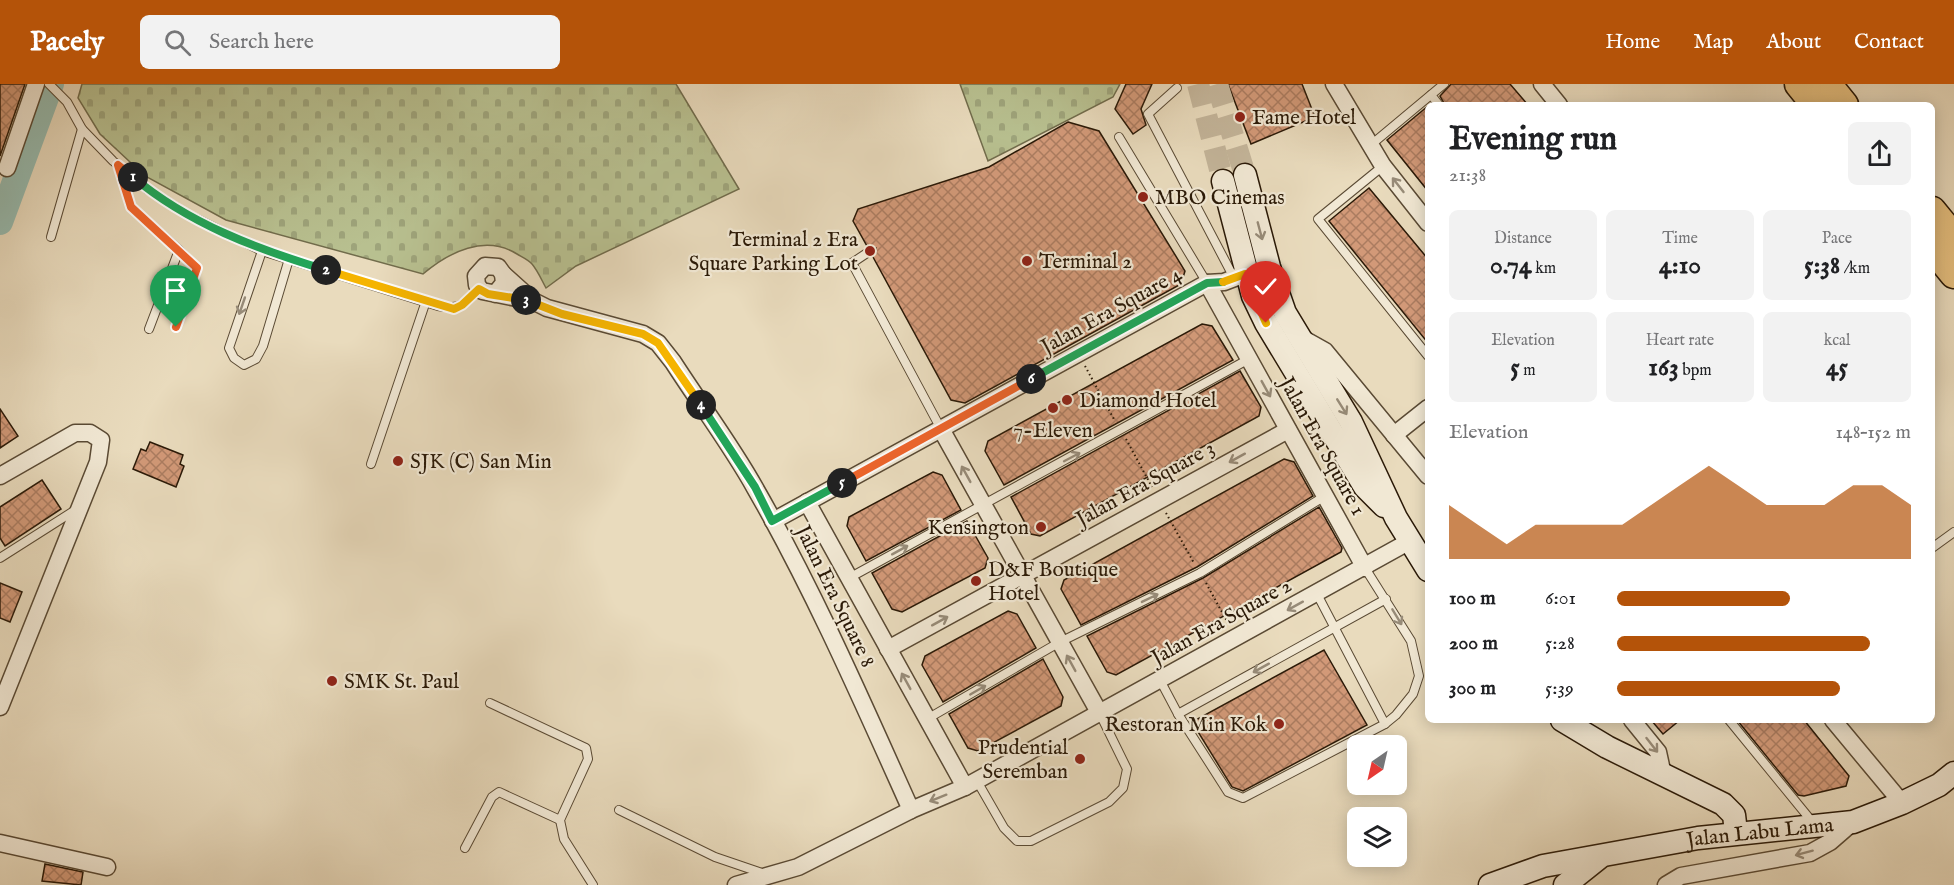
<!DOCTYPE html>
<html lang="en">
<head>
<meta charset="utf-8">
<style>
	:root { --surface:#fff; --page:#f2f2f2; --text:#202124; --muted:#757577; --accent:#b45309 }
	body { margin:0; font-family:"IM FELL English",serif; background:var(--page); color:var(--text); height:100vh; display:flex; flex-direction:column; font-size:22px; white-space:nowrap }
	* { box-sizing:border-box; margin:0 }
	p { font-size:20px; color:var(--muted) }
	.icon { flex:none; width:33px; height:33px; fill:none; stroke:currentColor; stroke-width:2; stroke-linecap:round; stroke-linejoin:round }
	.map { position:relative; flex:1; overflow:hidden }
	.sheet { position:absolute; left:1425px; top:18px; width:510px; height:621px; display:flex; flex-direction:column; background:var(--surface); border-radius:9px; box-shadow:0 3px 15px #0003 }
	.sheet>* { flex:none }
	.needle { width:39px; rotate:214deg }
	.tools { position:absolute; left:1347px; top:651px; display:grid; gap:12px }
	.tools a { display:grid; place-items:center; width:60px; height:60px; border-radius:9px; background:var(--surface); box-shadow:0 3px 15px #0003; font-size:30px }
	.pin { position:absolute; display:grid; place-items:center; width:51px; height:51px; color:#fff; margin:-62px -26px; border-radius:50% 50% 50% 0; rotate:-45deg; box-shadow:0 0 6px #0007 }
	.pin .icon { rotate:45deg }
	.km { position:absolute; width:30px; height:30px; margin:-15px; border-radius:50%; background:#222; color:#fff; font-size:16px; line-height:30px; text-align:center }
	.round { display:grid; place-items:center; flex:none; width:63px; height:63px; border-radius:9px; background:var(--page) }
	.head { display:flex; align-items:center; justify-content:space-between; height:102px; padding:0 24px }
	h1 { font-size:33px; font-weight:700; line-height:45px }
	.metrics { display:grid; grid-template-columns:repeat(3,1fr); gap:9px; height:102px; padding:6px 24px }
	.metrics div { display:grid; align-content:center; border-radius:9px; background:var(--page); text-align:center }
	.metrics b { font-size:26px; font-weight:700 }
	.metrics small { font-size:16px; font-weight:400 }
	.metrics p { font-size:16px }
	.chart { height:168px; padding:12px 24px }
	.chart p { display:flex; justify-content:space-between }
	.chart svg { width:100%; height:108px; margin-top:6px; fill:var(--accent); opacity:.7 }
	ul { padding:0 24px; list-style:none; font-size:20px }
	li { display:grid; grid-template-columns:96px 72px 1fr; align-items:center; height:45px }
	li i { height:15px; border-radius:8px; background:var(--accent) }
	header { display:flex; align-items:center; gap:36px; box-sizing:border-box; height:84px; padding:0 30px; background:var(--accent); color:#fff }
	header strong { font-size:28px }
	nav { display:flex; gap:33px; margin-inline-start:auto; font-size:21px }
	.search { width:420px; height:54px; background:var(--page); display:flex; align-items:center; gap:15px; box-sizing:border-box; padding:0 21px; border-radius:9px; color:var(--muted); font-size:22px }
	.map>svg:first-child { display:block }
	.cemetery { fill:url(#cemetery-stones); stroke:#716c4c; stroke-width:1.5 }
	.lines { fill:none; stroke-linecap:round; stroke-linejoin:round }
	.river { stroke:#97bbaf; stroke-width:26 }
	.building { fill:url(#building-cross-hatch); stroke:#2a1907; stroke-width:1.5 }
	.secondary-tunnel { stroke:#c3b499; stroke-width:22; stroke-dasharray:22 11; stroke-linecap:butt }
	.lane-casing { stroke:#5a4a34; stroke-width:10 }
	.street-casing { stroke:#5a4a34; stroke-width:19 }
	.secondary-casing { stroke:#2a1907; stroke-width:25 }
	.highway-casing { stroke:#2a1907; stroke-width:31 }
	.path { stroke:#2a1907; stroke-width:2; stroke-dasharray:1.5 3; stroke-linecap:butt }
	.lane { stroke:#f1e8d4; stroke-width:8 }
	.street { stroke:#f1e8d4; stroke-width:16 }
	.secondary { stroke:#f1e8d4; stroke-width:22 }
	.highway { stroke:#e4be7e; stroke-width:28 }
	.oneway { stroke:#978b78 }
	.split-1-casing { stroke:#fff; stroke-width:12 }
	.split-2-casing { stroke:#fff; stroke-width:12 }
	.split-3-casing { stroke:#fff; stroke-width:12 }
	.split-4-casing { stroke:#fff; stroke-width:12 }
	.split-5-casing { stroke:#fff; stroke-width:12 }
	.split-6-casing { stroke:#fff; stroke-width:12 }
	.split-7-casing { stroke:#fff; stroke-width:12 }
	.split-8-casing { stroke:#fff; stroke-width:12 }
	.split-1 { stroke:#f0652b; stroke-width:8 }
	.split-2 { stroke:#22a559; stroke-width:8 }
	.split-3 { stroke:#f5b400; stroke-width:8 }
	.split-4 { stroke:#f5b400; stroke-width:8 }
	.split-5 { stroke:#22a559; stroke-width:8 }
	.split-6 { stroke:#f0652b; stroke-width:8 }
	.split-7 { stroke:#22a559; stroke-width:8 }
	.split-8 { stroke:#f5b400; stroke-width:8 }
	.poi-dot { fill:#8f2418; stroke:#f1e8d4; stroke-width:2 }
	.labels { text-anchor:middle; stroke-width:4.5; stroke-linejoin:round; paint-order:stroke }
	.poi-label { font-size:21px; fill:#2a1907; stroke:#f1e8d4; text-anchor:start }
	.street-label { font-size:21px; fill:#2a1907; stroke:#f1e8d4 }
</style>
</head>
<body>
<header>
<strong>Pacely</strong>
<div class="search"><svg class="icon" aria-label="search" viewBox="0 0 24 24"><circle cx="10" cy="10" r="6"/><path d="M15 15l6 6"/></svg>Search here</div>
<nav><a>Home</a><a>Map</a><a>About</a><a>Contact</a></nav>
</header>
<div class="map">
<svg width="1954" height="801" viewBox="0 0 1954 801">
	<defs>
		<pattern id="cemetery-stones" width="16" height="16" patternUnits="userSpaceOnUse" patternTransform="scale(1.5)"><rect width="16" height="16" fill="#b8c090"/><path d="M2 7V4a2 2 0 0 1 4 0v3zM10 15v-3a2 2 0 0 1 4 0v3z" fill="#9ea47b"/></pattern>
		<pattern id="building-cross-hatch" width="8" height="8" patternUnits="userSpaceOnUse" patternTransform="scale(1.5)"><rect width="8" height="8" fill="#d29978"/><path d="M0 0l8 8M0 8l8-8" fill="none" stroke="#ab7c60"/></pattern>
	</defs>
	<rect width="100%" height="100%" fill="#e9dbbd"/>
	<filter id="stains"><feTurbulence type="fractalNoise" baseFrequency=".00333" numOctaves="4"/><feColorMatrix values="0 0 0 0 .2 0 0 0 0 .09 0 0 0 0 .02 0 0 0 .5 -.17"/></filter>
	<radialGradient id="worn" r=".72"><stop offset=".6" stop-color="#630" stop-opacity="0"/><stop offset="1" stop-color="#630" stop-opacity=".3"/></radialGradient>
	<g class="cemetery">
		<path d="M82 0H676L739 105 576 182 546 204C542 197 538 187 532 180 529 176 522 173 517 170 485 150 449 168 423 190L226 136 145 92 100 50 78 14Z"/>
		<path d="M960 0H1120L1113 13 988 77Z"/>
	</g>
	<g class="lines">
		<path class="river" d="M0 138 51 0"/>
	</g>
	<g class="building">
		<path d="M0 0H25L0 72Z"/>
		<path d="M1126 0H1152L1141 25 1146 41 1133 50 1115 25Z"/>
		<path d="M1228 0H1302L1315 33 1251 60Z"/>
		<path d="M1451 0H1510L1528 21H1445L1440 12Z"/>
		<path d="M1428 22V107L1387 56Z"/>
		<path d="M1068 38 1099 47 1185 187 1181 200 965 319 951 316 873 173 876 164 867 162 853 137 858 125 989 83Z"/>
		<path d="M1369 104 1428 175V259L1329 137Z"/>
		<path d="M1202 240 1212 242 1233 276 1004 401 985 367 988 357Z"/>
		<path d="M1240 287 1261 323 1259 332 1040 452 1031 450 1011 413Z"/>
		<path d="M0 325 18 352 0 364Z"/>
		<path d="M150 358 183 371 180 380 184 382 176 403 133 385 141 365 146 367Z"/>
		<path d="M1284 375 1294 378 1313 412 1197 483 1081 541 1061 505 1064 496Z"/>
		<path d="M933 388 942 391 961 426 866 477 847 442 849 433Z"/>
		<path d="M42 396 61 425 5 462 0 454V423Z"/>
		<path d="M1319 423 1342 464 1341 468 1116 591 1107 588 1087 552 1203 494Z"/>
		<path d="M967 437 988 474 985 484 902 528 892 525 872 489Z"/>
		<path d="M0 499 22 508 10 538 0 534Z"/>
		<path d="M1008 527 1017 530 1036 564 943 618 922 581 925 572Z"/>
		<path d="M1324 566 1367 641 1243 707 1232 703 1192 638Z"/>
		<path d="M1043 575 1063 613 1061 622 978 667 968 664 949 630Z"/>
		<path d="M1651 636H1680L1663 650Z"/>
		<path d="M1737 636H1804L1849 692 1846 702 1804 712 1798 711Z"/>
		<path d="M45 780 83 788 81 801 42 797Z"/>
	</g>
	<g class="lines">
		<g class="secondary-tunnel">
			<path d="M1198 0 1223 97"/>
			<path d="M1217 0 1245 91"/>
		</g>
		<defs>
			<g id="lane">
				<path d="M49 0 67 18 82 45 113 77 147 105 187 130 262 167 438 222C461 226 464 220 479 205"/>
				<path d="M1177 4 1148 30 1234 194"/>
				<path d="M1431 11 1439 21"/>
				<path d="M1119 53 1207 199"/>
				<path d="M1372 60 1444 0"/>
				<path d="M118 81 131 123 179 166 149 245"/>
				<path d="M1383 82 1318 135 1428 272"/>
				<path d="M51 153 82 45"/>
				<path d="M262 167 229 264 234 274 244 281 256 275 263 262 289 175"/>
				<path d="M870 167 852 179 941 345"/>
				<path d="M176 243 197 184 179 166"/>
				<path d="M371 380 426 217"/>
				<path d="M1932 464 1954 448"/>
				<path d="M0 474 77 425"/>
				<path d="M849 494 1249 275"/>
				<path d="M1317 510 1385 640"/>
				<path d="M1160 596 1178 630 1386 515"/>
				<path d="M490 619 586 664 588 675 560 736 564 755 593 801"/>
				<path d="M1178 630 1228 708 1243 714 1385 640 1396 631 1413 610 1419 592 1411 557 1365 484"/>
				<path d="M927 635 1060 558 1200 489 1325 412"/>
				<path d="M1729 636 1814 740"/>
				<path d="M977 697 1004 744 1017 757H1031L1109 718 1123 704 1127 685 1100 630"/>
				<path d="M619 726 715 773 762 789"/>
				<path d="M465 764 492 713 499 708 560 736"/>
			</g>
			<g id="street">
				<path d="M1334 0 1383 82 1428 139"/>
				<path d="M1542 0 1559 21"/>
				<path d="M7 84 36 0"/>
				<path d="M503 190 533 217 547 224 643 250 658 259 673 278C700 320 731 361 755 404 814 507 862 617 911 726"/>
				<path d="M1207 199 1365 484"/>
				<path d="M495 210 504 199 503 190 498 183 485 182 476 192 477 201 482 207 532 217"/>
				<path d="M1300 253 1325 267 1428 392"/>
				<path d="M941 345 1100 630"/>
				<path d="M1394 351 1428 324"/>
				<path d="M0 392 75 349H90L101 356 98 378 0 623"/>
				<path d="M807 418 965 703"/>
				<path d="M773 437 1207 199 1224 198 1245 190"/>
				<path d="M888 565 1288 346"/>
				<path d="M1632 636 1658 668 1663 691"/>
				<path d="M1833 636 1902 719"/>
				<path d="M0 759 107 783"/>
				<path d="M736 801 798 783 911 726 965 703 1410 457"/>
				<path d="M1666 801 1681 792 1810 769 1830 758 1853 738"/>
			</g>
			<g id="secondary">
				<path d="M1245 91 1269 183 1285 229 1351 338 1396 434 1428 486"/>
				<path d="M1223 97 1253 212 1266 239 1365 403 1384 422"/>
				<path d="M1562 636 1607 663 1723 720 1734 731 1736 748"/>
				<path id="s1" d="M1490 801 1543 782 1698 754 1853 738 1902 719 1939 701 1954 689"/>
				<path d="M1565 801 1599 774"/>
			</g>
			<g id="highway">
				<path d="M1799 0 1816 21"/>
				<path d="M1827 0 1844 21"/>
				<path d="M1932 127 1954 154"/>
				<path d="M1932 163 1954 190"/>
			</g>
		</defs>
		<use href="#lane" class="lane-casing"/>
		<use href="#street" class="street-casing"/>
		<use href="#secondary" class="secondary-casing"/>
		<use href="#highway" class="highway-casing"/>
		<g class="path">
			<path d="M1085 282 1115 337"/>
			<path d="M1126 355 1152 403"/>
			<path d="M1166 429 1194 479"/>
			<path d="M1206 499 1228 539"/>
		</g>
		<use href="#lane" class="lane"/>
		<use href="#street" class="street"/>
		<use href="#secondary" class="secondary"/>
		<use href="#highway" class="highway"/>
	</g>
	<defs><path id="oneway-shaft" d="M-6 0H5M1.5-3L5.5 0L1.5 3" fill="none" stroke-width="1.6" stroke-linecap="round" stroke-linejoin="round" transform="scale(1.5)"/></defs>
	<g class="oneway">
		<use href="#oneway-shaft" transform="translate(1398 101) rotate(-128)"/>
		<use href="#oneway-shaft" transform="translate(1260 147) rotate(75)"/>
		<use href="#oneway-shaft" transform="translate(242 222) rotate(109)"/>
		<use href="#oneway-shaft" transform="translate(1266 305) rotate(61)"/>
		<use href="#oneway-shaft" transform="translate(1342 323) rotate(58)"/>
		<use href="#oneway-shaft" transform="translate(1072 373) rotate(-28)"/>
		<use href="#oneway-shaft" transform="translate(1237 374) rotate(151)"/>
		<use href="#oneway-shaft" transform="translate(966 390) rotate(-119)"/>
		<use href="#oneway-shaft" transform="translate(900 466) rotate(-29)"/>
		<use href="#oneway-shaft" transform="translate(1150 514) rotate(-26)"/>
		<use href="#oneway-shaft" transform="translate(1295 522) rotate(151)"/>
		<use href="#oneway-shaft" transform="translate(1397 533) rotate(59)"/>
		<use href="#oneway-shaft" transform="translate(940 537) rotate(-29)"/>
		<use href="#oneway-shaft" transform="translate(1071 579) rotate(-119)"/>
		<use href="#oneway-shaft" transform="translate(1261 584) rotate(151)"/>
		<use href="#oneway-shaft" transform="translate(906 597) rotate(-119)"/>
		<use href="#oneway-shaft" transform="translate(978 606) rotate(-30)"/>
		<use href="#oneway-shaft" transform="translate(1652 661) rotate(52)"/>
		<use href="#oneway-shaft" transform="translate(938 714) rotate(158)"/>
		<use href="#oneway-shaft" transform="translate(1804 769) rotate(165)"/>
	</g>
	<g class="lines">
		<defs>
			<path id="split-1" d="M133 93 118 81 131 123 197 184 176 243"/>
			<path id="split-2" d="M133 93C189 140 257 165 326 186"/>
			<path id="split-3" d="M326 186 454 225 462 221 479 205 488 210 526 216"/>
			<path id="split-4" d="M526 216 562 230 643 250 658 259 701 321"/>
			<path id="split-5" d="M701 321 755 403 772 437 842 399"/>
			<path id="split-6" d="M842 399 1031 295"/>
			<path id="split-7" d="M1031 295 1207 199 1223 198"/>
			<path id="split-8" d="M1223 198 1245 190 1266 239"/>
		</defs>
		<use href="#split-1" class="split-1-casing"/>
		<use href="#split-2" class="split-2-casing"/>
		<use href="#split-3" class="split-3-casing"/>
		<use href="#split-4" class="split-4-casing"/>
		<use href="#split-5" class="split-5-casing"/>
		<use href="#split-6" class="split-6-casing"/>
		<use href="#split-7" class="split-7-casing"/>
		<use href="#split-8" class="split-8-casing"/>
		<use href="#split-1" class="split-1"/>
		<use href="#split-2" class="split-2"/>
		<use href="#split-3" class="split-3"/>
		<use href="#split-4" class="split-4"/>
		<use href="#split-5" class="split-5"/>
		<use href="#split-6" class="split-6"/>
		<use href="#split-7" class="split-7"/>
		<use href="#split-8" class="split-8"/>
	</g>
	<g class="poi-dot">
		<circle cx="1240" cy="33" r="6"/>
		<circle cx="1143" cy="113" r="6"/>
		<circle cx="870" cy="167" r="6"/>
		<circle cx="1027" cy="177" r="6"/>
		<circle cx="1067" cy="316" r="6"/>
		<circle cx="1053" cy="324" r="6"/>
		<circle cx="398" cy="377" r="6"/>
		<circle cx="1041" cy="443" r="6"/>
		<circle cx="976" cy="497" r="6"/>
		<circle cx="332" cy="597" r="6"/>
		<circle cx="1279" cy="640" r="6"/>
		<circle cx="1080" cy="675" r="6"/>
	</g>
	<g class="labels">
		<g class="poi-label">
			<text x="1252" y="40">Fame Hotel</text>
			<text x="1155" y="120">MBO Cinemas</text>
			<text x="858" y="162" text-anchor="end">Terminal 2 Era<tspan x="858" dy="24">Square Parking Lot</tspan></text>
			<text x="1039" y="184">Terminal 2</text>
			<text x="1079" y="323">Diamond Hotel</text>
			<text x="1053" y="353" text-anchor="middle">7-Eleven</text>
			<text x="410" y="384">SJK (C) San Min</text>
			<text x="1029" y="450" text-anchor="end">Kensington</text>
			<text x="988" y="492">D&amp;F Boutique<tspan x="988" dy="24">Hotel</tspan></text>
			<text x="344" y="604">SMK St. Paul</text>
			<text x="1267" y="647" text-anchor="end">Restoran Min Kok</text>
			<text x="1068" y="670" text-anchor="end">Prudential<tspan x="1068" dy="24">Seremban</tspan></text>
		</g>
		<g class="street-label">
			<text transform="translate(1111 226) rotate(-29)" y="7">Jalan Era Square 4</text>
			<text transform="translate(1323 362) rotate(61)" y="7">Jalan Era Square 1</text>
			<text transform="translate(1145 399) rotate(-29)" y="7">Jalan Era Square 3</text>
			<text transform="translate(836 512) rotate(64)" y="7">Jalan Era Square 8</text>
			<text transform="translate(1221 537) rotate(-29)" y="7">Jalan Era Square 2</text>
			<text dy="7" stroke="none"><textPath href="#s1" startOffset="276">Jalan Labu Lama</textPath></text>
		</g>
	</g>
	<rect width="100%" height="100%" filter="url(#stains)"/>
	<rect width="100%" height="100%" fill="url(#worn)"/>
</svg>
<div class="tools">
<a><svg class="needle" viewBox="-14 -14 28 28"><path d="M0-13l5 13h-10z" fill="#e53935"/><path d="M0 13l5-13h-10z" fill="#757577"/></svg></a>
<a><svg class="icon" aria-label="layers" viewBox="0 0 24 24"><path d="M12 4l9 5-9 5-9-5zM3 14l9 5 9-5"/></svg></a>
</div>
<div class="pin" style="left:176px;top:243px;background:#1e9e55"><svg class="icon" aria-label="arrive" viewBox="0 0 24 24"><path d="M6 21V4h12l-3 4 3 4H6"/></svg></div>
<div class="pin" style="left:1266px;top:239px;background:#d93025"><svg class="icon" aria-label="check" viewBox="0 0 24 24"><path d="M5 12l5 5 9-10"/></svg></div>
<b class="km" style="left:133px;top:93px">1</b>
<b class="km" style="left:326px;top:186px">2</b>
<b class="km" style="left:526px;top:216px">3</b>
<b class="km" style="left:701px;top:321px">4</b>
<b class="km" style="left:842px;top:399px">5</b>
<b class="km" style="left:1031px;top:295px">6</b>
<section class="sheet">
<div class="head"><div><h1>Evening run</h1><p>21:38</p></div><a class="round"><svg class="icon" aria-label="share" viewBox="0 0 24 24"><path d="M12 15V3M7 8l5-5 5 5M5 13v7h14v-7"/></svg></a></div>
<div class="metrics">
<div><p>Distance</p><b>0.74<small> km</small></b></div>
<div><p>Time</p><b>4:10</b></div>
<div><p>Pace</p><b>5:38<small> /km</small></b></div>
</div>
<div class="metrics">
<div><p>Elevation</p><b>5<small> m</small></b></div>
<div><p>Heart rate</p><b>163<small> bpm</small></b></div>
<div><p>kcal</p><b>45</b></div>
</div>
<div class="chart"><p><span>Elevation</span>148–152 m</p>
<svg viewBox="0 0 160 44" preserveAspectRatio="none"><path d="M0 44V22L10 30L20 38L30 30L40 30L50 30L60 30L70 22L80 14L90 6L100 14L110 22L120 22L130 22L140 14L150 14L160 22V44z"/></svg>
</div>
<ul>
<li><b>100 m</b>6:01<i style="width:59%"></i></li>
<li><b>200 m</b>5:28<i style="width:86%"></i></li>
<li><b>300 m</b>5:39<i style="width:76%"></i></li>
</ul>
</section>
</div>
</body>
</html>
